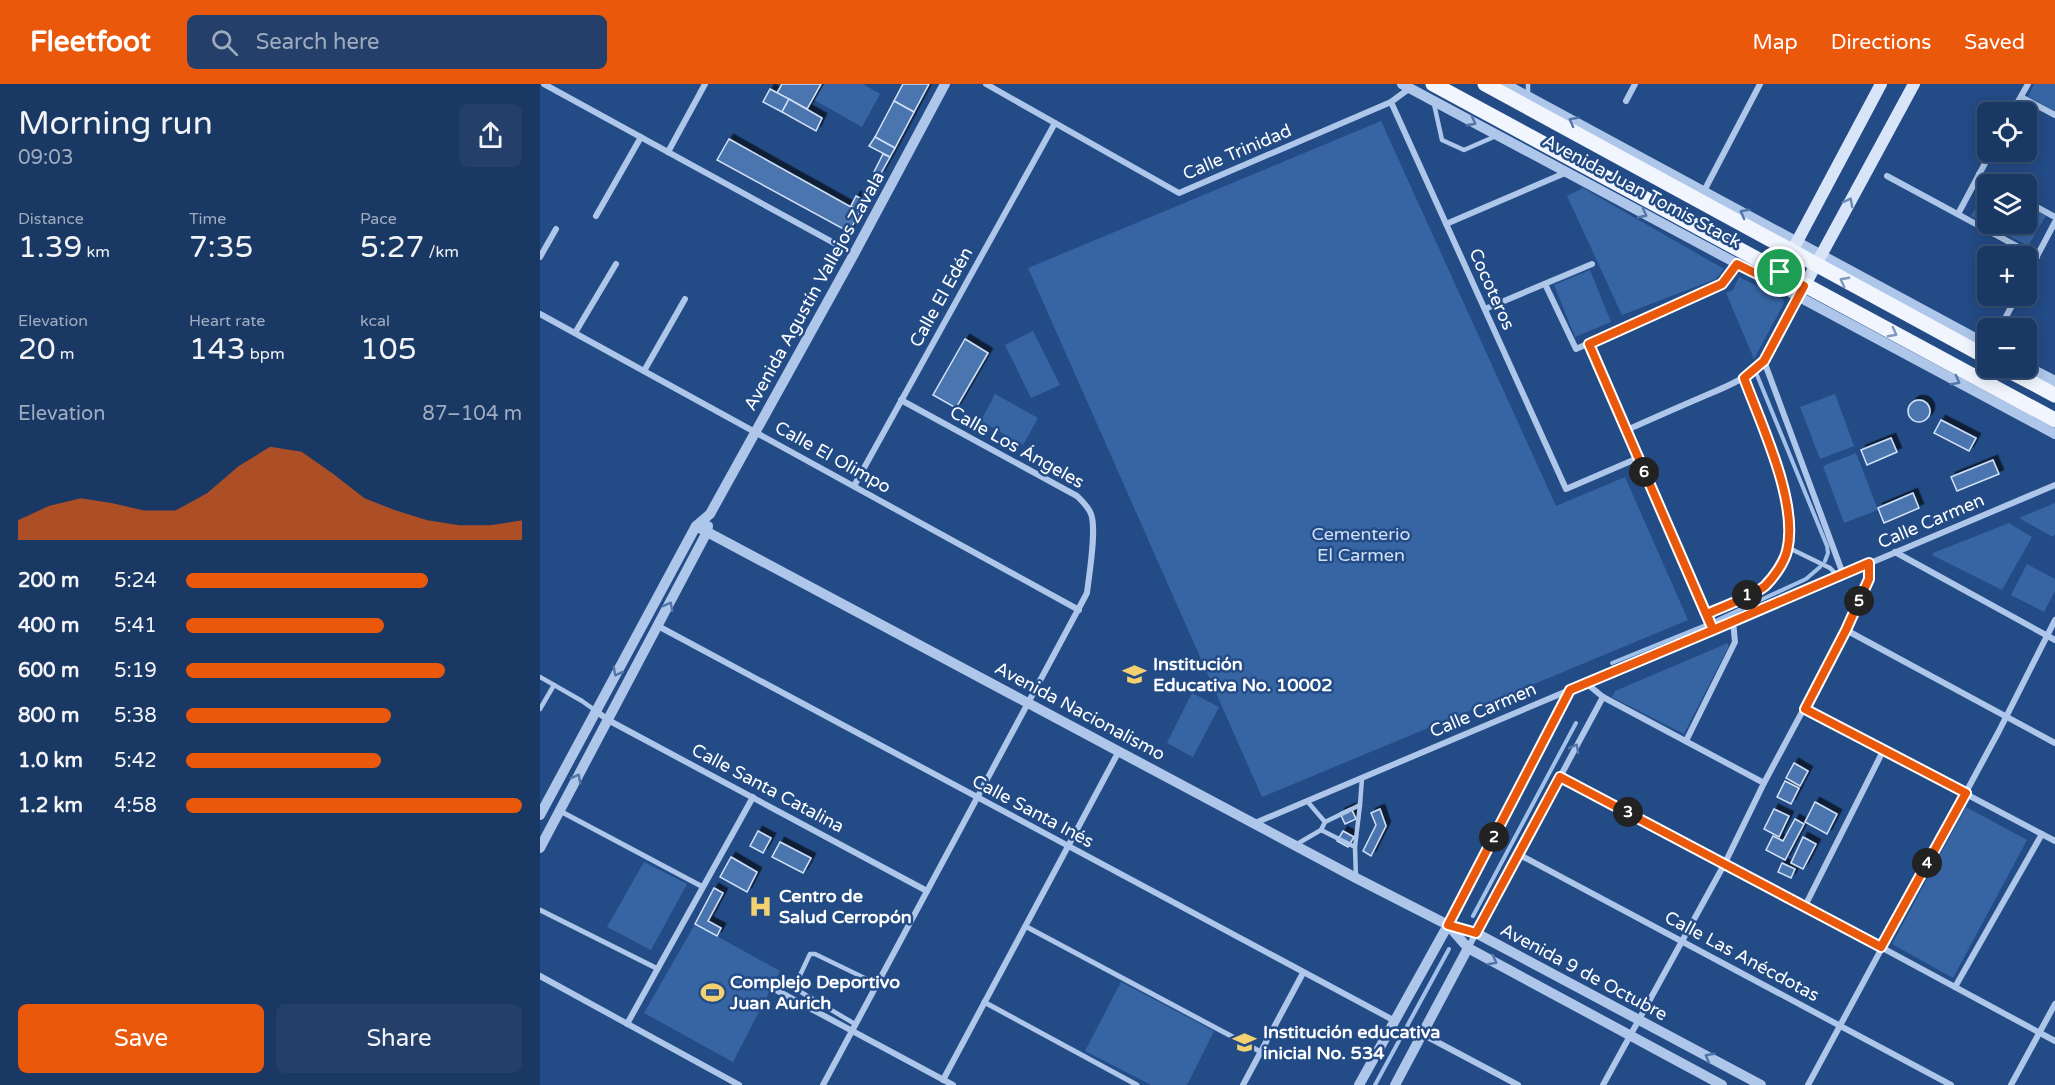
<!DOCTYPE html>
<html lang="en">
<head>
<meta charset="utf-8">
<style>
	:root { --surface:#1a3864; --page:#233f6a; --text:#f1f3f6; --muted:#9facbf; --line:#385278; --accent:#ea580c }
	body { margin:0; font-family:"Varela Round",sans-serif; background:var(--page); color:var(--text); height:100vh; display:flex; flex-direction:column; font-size:22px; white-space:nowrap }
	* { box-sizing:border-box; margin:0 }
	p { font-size:20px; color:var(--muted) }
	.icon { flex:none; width:33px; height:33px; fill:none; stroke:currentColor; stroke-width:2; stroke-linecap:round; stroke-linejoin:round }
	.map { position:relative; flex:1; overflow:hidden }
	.sheet { display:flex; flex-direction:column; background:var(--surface); width:540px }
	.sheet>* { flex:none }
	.controls { position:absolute; left:1437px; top:18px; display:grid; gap:12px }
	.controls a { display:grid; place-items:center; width:60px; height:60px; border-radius:9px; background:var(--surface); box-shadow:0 3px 15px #0003,0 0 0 2px var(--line); font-size:30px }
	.pin { position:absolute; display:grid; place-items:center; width:51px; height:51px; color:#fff; margin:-26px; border:3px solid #fff; border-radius:50%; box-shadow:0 2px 6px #0007 }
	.km { position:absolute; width:30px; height:30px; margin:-15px; border-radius:50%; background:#222; color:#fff; font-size:16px; line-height:30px; text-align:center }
	.round { display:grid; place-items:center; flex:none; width:63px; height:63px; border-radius:9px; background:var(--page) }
	.overview { display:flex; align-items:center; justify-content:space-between; height:102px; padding:0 18px }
	h1 { font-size:33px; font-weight:600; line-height:45px }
	.figures { display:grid; grid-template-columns:repeat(3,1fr); gap:9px; height:102px; padding:6px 18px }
	.figures div { display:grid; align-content:center }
	.figures b { font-size:30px; font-weight:600 }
	.figures small { font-size:16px; font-weight:400 }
	.figures p { font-size:16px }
	.chart { height:168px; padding:12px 18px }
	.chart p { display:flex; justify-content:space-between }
	.chart svg { width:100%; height:108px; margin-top:6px; fill:var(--accent); opacity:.7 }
	.button { display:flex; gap:12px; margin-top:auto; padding:12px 18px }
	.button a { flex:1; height:69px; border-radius:9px; background:var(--accent); color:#fff; font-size:24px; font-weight:600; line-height:69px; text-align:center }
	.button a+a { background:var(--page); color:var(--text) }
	ul { padding:0 18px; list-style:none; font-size:20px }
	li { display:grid; grid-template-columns:96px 72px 1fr; align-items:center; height:45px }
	li i { height:15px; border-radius:8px; background:var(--accent) }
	header { display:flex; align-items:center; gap:36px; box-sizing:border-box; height:84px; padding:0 30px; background:var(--accent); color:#fff }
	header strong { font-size:28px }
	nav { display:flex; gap:33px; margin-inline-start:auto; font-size:21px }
	.search { width:420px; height:54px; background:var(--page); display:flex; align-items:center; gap:15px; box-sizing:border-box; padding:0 21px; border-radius:9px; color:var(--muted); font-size:22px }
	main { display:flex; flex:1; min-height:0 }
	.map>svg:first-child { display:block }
	.green { fill:#3765a3 }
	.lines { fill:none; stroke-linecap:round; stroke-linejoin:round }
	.stream { stroke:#a1c1ea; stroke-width:4 }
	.building { fill:#4b75ae; stroke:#d1e1f7; stroke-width:1.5; filter:url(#shadow) }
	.service { stroke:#adc6e9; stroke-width:4.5 }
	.pedestrian { stroke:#adc6e9; stroke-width:5 }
	.minor { stroke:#adc6e9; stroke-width:6 }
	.tertiary { stroke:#adc6e9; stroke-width:10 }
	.secondary { stroke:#d8e4f7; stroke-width:12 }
	.primary { stroke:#f0f5fe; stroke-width:15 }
	.oneway { stroke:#5376a9 }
	.oneway2 { stroke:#6b88b3 }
	.oneway3 { stroke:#7f98bc }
	.route-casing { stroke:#fff; stroke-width:12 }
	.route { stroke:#ea580c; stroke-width:8 }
	.labels { text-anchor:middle; stroke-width:5; stroke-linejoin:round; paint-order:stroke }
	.street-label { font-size:18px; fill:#fff; stroke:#234b86 }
	.park-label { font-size:18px; fill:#d1e1f7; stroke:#234b86 }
	.poi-label { font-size:18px; font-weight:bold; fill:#fff; stroke:#234b86; text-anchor:start }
</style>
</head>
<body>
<header>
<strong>Fleetfoot</strong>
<div class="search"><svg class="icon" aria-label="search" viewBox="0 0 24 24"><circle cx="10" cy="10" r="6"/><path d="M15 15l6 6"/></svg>Search here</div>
<nav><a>Map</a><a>Directions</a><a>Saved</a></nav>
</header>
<main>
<section class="sheet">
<div class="overview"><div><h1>Morning run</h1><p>09:03</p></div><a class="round"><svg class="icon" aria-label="share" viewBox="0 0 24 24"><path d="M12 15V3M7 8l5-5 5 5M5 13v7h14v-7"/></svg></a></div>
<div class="figures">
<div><p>Distance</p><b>1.39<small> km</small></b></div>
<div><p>Time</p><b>7:35</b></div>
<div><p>Pace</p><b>5:27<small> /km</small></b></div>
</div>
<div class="figures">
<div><p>Elevation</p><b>20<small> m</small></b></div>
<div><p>Heart rate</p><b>143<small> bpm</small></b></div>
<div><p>kcal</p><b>105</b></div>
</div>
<div class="chart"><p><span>Elevation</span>87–104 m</p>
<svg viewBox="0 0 160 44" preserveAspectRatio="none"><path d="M0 44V36L10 30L20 27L30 29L40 32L50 32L60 25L70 14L80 6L90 8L100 17L110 27L120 32L130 36L140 38L150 38L160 36V44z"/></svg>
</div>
<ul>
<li><b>200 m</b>5:24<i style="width:72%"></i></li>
<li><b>400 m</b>5:41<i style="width:59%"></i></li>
<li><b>600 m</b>5:19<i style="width:77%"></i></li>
<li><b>800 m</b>5:38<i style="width:61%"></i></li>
<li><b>1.0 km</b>5:42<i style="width:58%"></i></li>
<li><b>1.2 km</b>4:58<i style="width:100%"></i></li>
</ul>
<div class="button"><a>Save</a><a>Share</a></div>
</section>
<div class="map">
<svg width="1515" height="1001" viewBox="0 0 1515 1001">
	<defs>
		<filter id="shadow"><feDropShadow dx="4.5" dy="-4.5" stdDeviation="0" flood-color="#0009"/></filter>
	</defs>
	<rect width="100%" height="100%" fill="#234b86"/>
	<g class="green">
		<path d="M283 0H323L340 10 322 43 274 16Z"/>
		<path d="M1494 0H1515V27L1488 13Z"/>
		<path d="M841 37 1016 422 1085 393 1148 536 722 713 488 184Z"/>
		<path d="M1447 103 1448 140H1486L1487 121 1506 132 1488 162 1431 132Z"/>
		<path d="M1043 104 1184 185 1176 195 1082 231 1027 112Z"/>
		<path d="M1050 186 1071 238 1035 253 1014 201Z"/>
		<path d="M1199 193 1243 215 1244 219 1214 275 1186 209 1193 206Z"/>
		<path d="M493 247 520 301 491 314 465 261Z"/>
		<path d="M455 310 498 334 483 361 441 337Z"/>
		<path d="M1295 310 1314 362 1280 375 1260 323Z"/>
		<path d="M1316 369 1338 426 1304 439 1283 382Z"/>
		<path d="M1515 419V450L1513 453 1479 434Z"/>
		<path d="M1469 439 1492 453 1462 506 1392 471 1393 469Z"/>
		<path d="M1487 480 1515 495V507L1504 528 1471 511Z"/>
		<path d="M1188 559V564L1144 650 1072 613 1075 607Z"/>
		<path d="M652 609 679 623 653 673 627 659Z"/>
		<path d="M1426 723 1487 756 1413 894 1352 860Z"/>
		<path d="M104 778 147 800 111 866 67 843Z"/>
		<path d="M155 840 240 887 193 978 104 929Z"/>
		<path d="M581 898 674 947 647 1001H611L545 967Z"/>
	</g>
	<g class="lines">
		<g class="stream">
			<path d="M1217 291 1287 462 1288 469 1285 477"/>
			<path d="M1173 538 1266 495 1280 483"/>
			<path d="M1072 579 1168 540"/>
			<path d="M933 832 1036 639"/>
			<path d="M835 1001 909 865"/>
		</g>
	</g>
	<g class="building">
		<path d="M242 0H281L267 25 237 9Z"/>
		<path d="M363 0H389L374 28 354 17Z"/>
		<path d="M230 5 249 15 242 28 223 18Z"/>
		<path d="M249 15 282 34 276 47 242 28Z"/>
		<path d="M354 17 374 28 355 64 335 53Z"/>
		<path d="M335 53 355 64 350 73 329 62Z"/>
		<path d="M189 55 320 128 309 148 177 76Z"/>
		<path d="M343 70 350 73 340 91 334 88Z"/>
		<path d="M316 112 326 117 320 128 311 122Z"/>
		<path d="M425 255 448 269 416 324 393 311Z"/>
		<circle cx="1379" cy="327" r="11"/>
		<path d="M1401 336 1436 354 1429 367 1394 349Z"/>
		<path d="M1351 354 1357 368 1327 381 1321 366Z"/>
		<path d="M1453 376 1459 390 1417 407 1411 393Z"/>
		<path d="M1373 409 1379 424 1344 439 1338 424Z"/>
		<path d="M1254 679 1268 687 1260 702 1246 694Z"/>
		<path d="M1245 697 1259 704 1251 720 1237 713Z"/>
		<path d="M1275 718 1297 730 1287 750 1265 738Z"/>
		<path d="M811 724 816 735 805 740 800 729Z"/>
		<path d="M840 725 846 742 831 772 823 767 836 741 831 729Z"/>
		<path d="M1234 725 1249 732 1239 753 1224 745Z"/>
		<path d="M1255 735 1264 740 1245 776 1226 766 1233 752 1243 757Z"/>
		<path d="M218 747 231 754 223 769 210 762Z"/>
		<path d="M803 747 814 753 808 763 797 757Z"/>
		<path d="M1263 753 1276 760 1263 785 1251 779Z"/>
		<path d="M240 758 271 774 263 789 232 773Z"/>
		<path d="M191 773 217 788 207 808 180 793Z"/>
		<path d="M1242 779 1255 785 1251 794 1238 788Z"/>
		<path d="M174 804 183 809 168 837 181 844 177 852 155 840Z"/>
	</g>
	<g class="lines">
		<g class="service">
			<path d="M988 12V0"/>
			<path d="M894 20 902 56 924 66 956 52"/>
			<path d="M1247 463 1290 484 1298 492"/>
			<path d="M1167 530C1182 523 1213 512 1225 502 1234 494 1244 479 1247 467 1259 419 1221 340 1204 294"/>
			<path d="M0 593 42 617 56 627"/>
			<path d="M0 625 14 601"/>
			<path d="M785 738 820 721 822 694"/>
			<path d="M781 746 815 763 816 794"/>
			<path d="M757 760 781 746 785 738 767 717"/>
			<path d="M815 763 820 721"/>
			<path d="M315 940 254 904 270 870H275L337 900"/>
		</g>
		<g class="pedestrian">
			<path d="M20 727 163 803"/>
			<path d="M0 826 118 885"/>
			<path d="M485 842 721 968"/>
			<path d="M444 918 597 1001"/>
		</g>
		<g class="minor">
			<path d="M4 0 314 170"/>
			<path d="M446 0 639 109 851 18 870 4"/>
			<path d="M1481 13 1515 31"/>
			<path d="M1086 17 1095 0"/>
			<path d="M851 18 1026 405 1098 374"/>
			<path d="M1472 28 1488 0"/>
			<path d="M128 68 165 0"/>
			<path d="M1439 90 1457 100"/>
			<path d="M1347 92 1497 173"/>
			<path d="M1164 107 1220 0"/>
			<path d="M1486 117 1515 133"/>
			<path d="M1418 130 1451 68"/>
			<path d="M56 132 101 53"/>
			<path d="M906 140 1025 89"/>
			<path d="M0 173 16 145"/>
			<path d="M1486 193 1515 138"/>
			<path d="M1005 200 1036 265 1181 200 1197 180"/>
			<path d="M945 225 1052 180"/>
			<path d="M0 230 539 526"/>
			<path d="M1460 244 1477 212"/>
			<path d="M35 249 76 180"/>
			<path d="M1049 260 1173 546"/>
			<path d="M1224 277 1303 490"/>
			<path d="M104 287 145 215"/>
			<path d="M1087 346C1109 336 1132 326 1155 316 1180 305 1205 297 1224 277L1259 212"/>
			<path d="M314 402 515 39"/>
			<path d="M1355 468 1515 556"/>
			<path d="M118 542 855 937"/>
			<path d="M1306 546 1515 659"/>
			<path d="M1046 599 1063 613 1224 699"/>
			<path d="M1265 625 1515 757"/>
			<path d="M56 627 68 636 387 807"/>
			<path d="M1146 657 1195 558 1193 537"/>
			<path d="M1020 693 1185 779 1515 957"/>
			<path d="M715 739 1515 401"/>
			<path d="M978 770 1411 1001"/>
			<path d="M1265 822 1343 667"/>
			<path d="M908 841 1030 606"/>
			<path d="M928 864 1063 613"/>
			<path d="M0 892 199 1001"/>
			<path d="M1415 903 1502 750"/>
			<path d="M236 906 413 1001"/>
			<path d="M87 940 213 713"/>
			<path d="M882 950 978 1001"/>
			<path d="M403 996 579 667"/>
			<path d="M283 1001 547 509C549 491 557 445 551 430 548 422 542 417 537 412L361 316"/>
			<path d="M703 1001 763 889"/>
			<path d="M1063 1001 1185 779 1224 699 1300 557 1329 495V479"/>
			<path d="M1268 1001 1459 647 1515 536"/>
			<path d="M1471 1001 1515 920"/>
		</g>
		<g class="tertiary">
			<path d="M862 0 1515 350"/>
			<path d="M965 0 1448 261"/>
			<path d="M1486 282 1515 297"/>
			<path d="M156 442 816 794 908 841 936 849 1221 1001"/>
			<path d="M0 731 156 442 170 430 314 170 405 0"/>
			<path d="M0 764 167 448 168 442"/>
			<path d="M908 841 928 864 1182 1001"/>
			<path d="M819 1001 908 841"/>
			<path d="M855 1001 928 864"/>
		</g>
		<g class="secondary">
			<path d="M1235 199 1341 0"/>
			<path d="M1259 212 1374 0"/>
		</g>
		<g class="primary">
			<path d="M893 0 1515 336"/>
			<path d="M945 0 1448 274"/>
			<path d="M1464 284 1515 311"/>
		</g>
	</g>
	<defs><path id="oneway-chevron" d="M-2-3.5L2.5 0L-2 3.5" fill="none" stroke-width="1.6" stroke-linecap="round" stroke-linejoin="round" transform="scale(1.5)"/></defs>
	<g class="oneway">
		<use href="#oneway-chevron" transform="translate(1033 37) rotate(-152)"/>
		<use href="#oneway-chevron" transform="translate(932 38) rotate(28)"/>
		<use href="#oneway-chevron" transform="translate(1204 129) rotate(-152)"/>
		<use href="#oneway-chevron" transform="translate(1103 130) rotate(28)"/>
		<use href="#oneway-chevron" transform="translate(1416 297) rotate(28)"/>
		<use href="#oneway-chevron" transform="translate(129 522) rotate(-62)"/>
		<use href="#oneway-chevron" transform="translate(77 588) rotate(118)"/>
		<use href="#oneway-chevron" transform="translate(1035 664) rotate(-62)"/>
		<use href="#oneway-chevron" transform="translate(37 694) rotate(-62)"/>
		<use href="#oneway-chevron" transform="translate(953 877) rotate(28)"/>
		<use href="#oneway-chevron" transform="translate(1169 973) rotate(-152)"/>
	</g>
	<use class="oneway2" href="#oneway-chevron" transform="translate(1309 118) rotate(-62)"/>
	<g class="oneway3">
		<use href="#oneway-chevron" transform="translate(1304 197) rotate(-152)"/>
		<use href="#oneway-chevron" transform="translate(1353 249) rotate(28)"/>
	</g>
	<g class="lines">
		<defs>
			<path id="route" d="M1240 188 1264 202 1224 277 1204 294C1221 340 1259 419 1247 467 1244 479 1234 493 1225 502 1213 512 1182 523 1167 530L1173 546 1030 606 908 841 936 849 1020 693 1341 863 1426 709 1265 625 1306 546 1329 495V479L1173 546 1049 260 1182 200 1197 180 1235 199 1240 188"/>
		</defs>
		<use href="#route" class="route-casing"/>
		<use href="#route" class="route"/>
	</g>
	<defs>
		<symbol id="school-bare" viewBox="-9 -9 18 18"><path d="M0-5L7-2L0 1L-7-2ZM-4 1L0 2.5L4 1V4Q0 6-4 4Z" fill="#f4d170" stroke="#234b86" stroke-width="2.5" paint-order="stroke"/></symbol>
		<symbol id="hospital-bare" viewBox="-9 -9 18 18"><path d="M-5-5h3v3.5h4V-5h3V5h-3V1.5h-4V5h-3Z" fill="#f4d170" stroke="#234b86" stroke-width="2.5" paint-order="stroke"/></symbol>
		<symbol id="stadium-bare" viewBox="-9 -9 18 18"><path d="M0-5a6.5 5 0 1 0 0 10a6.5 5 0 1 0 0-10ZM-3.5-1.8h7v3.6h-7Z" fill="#f4d170" stroke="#234b86" stroke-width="2.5" paint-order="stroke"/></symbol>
	</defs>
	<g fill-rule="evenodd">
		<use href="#school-bare" x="578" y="574" width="33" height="33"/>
		<use href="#hospital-bare" x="204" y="806" width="33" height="33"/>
		<use href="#stadium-bare" x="156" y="892" width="33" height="33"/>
		<use href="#school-bare" x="688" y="942" width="33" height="33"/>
	</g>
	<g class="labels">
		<g class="street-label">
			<text transform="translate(697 68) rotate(-23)" y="6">Calle Trinidad</text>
			<text transform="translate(1102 107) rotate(28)" y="6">Avenida Juan Tomis Stack</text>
			<text transform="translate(952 205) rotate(66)" y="6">Cocoteros</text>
			<text transform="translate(274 207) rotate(-61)" y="6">Avenida Agustín Vallejos Zavala</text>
			<text transform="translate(401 213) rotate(-61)" y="6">Calle El Edén</text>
			<text transform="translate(477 363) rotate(29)" y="6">Calle Los Ángeles</text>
			<text transform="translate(293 373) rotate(29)" y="6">Calle El Olimpo</text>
			<text transform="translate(1391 437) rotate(-23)" y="6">Calle Carmen</text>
			<text transform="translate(943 626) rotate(-23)" y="6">Calle Carmen</text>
			<text transform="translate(540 627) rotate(28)" y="6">Avenida Nacionalismo</text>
			<text transform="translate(228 704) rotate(28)" y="6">Calle Santa Catalina</text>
			<text transform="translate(493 727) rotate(28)" y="6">Calle Santa Inés</text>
			<text transform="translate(1202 872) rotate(28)" y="6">Calle Las Anécdotas</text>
			<text transform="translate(1044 888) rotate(28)" y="6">Avenida 9 de Octubre</text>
		</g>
		<g class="park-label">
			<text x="821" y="456">Cementerio<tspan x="821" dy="21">El Carmen</tspan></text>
		</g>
		<g class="poi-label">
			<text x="613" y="586">Institución<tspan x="613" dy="21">Educativa No. 10002</tspan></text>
			<text x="239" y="818">Centro de<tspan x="239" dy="21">Salud Cerropón</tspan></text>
			<text x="190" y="904">Complejo Deportivo<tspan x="190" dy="21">Juan Aurich</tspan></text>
			<text x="723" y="954">Institución educativa<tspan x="723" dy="21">inicial No. 534</tspan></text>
		</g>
	</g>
</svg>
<div class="controls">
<a><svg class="icon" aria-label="locate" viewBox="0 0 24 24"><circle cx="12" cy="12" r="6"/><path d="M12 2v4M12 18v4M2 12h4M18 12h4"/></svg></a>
<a><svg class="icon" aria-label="layers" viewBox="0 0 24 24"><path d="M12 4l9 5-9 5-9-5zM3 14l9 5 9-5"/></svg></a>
<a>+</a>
<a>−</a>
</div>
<div class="pin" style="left:1240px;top:188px;background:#1e9e55"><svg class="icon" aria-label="arrive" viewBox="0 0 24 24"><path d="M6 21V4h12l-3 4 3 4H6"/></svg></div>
<b class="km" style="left:1207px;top:511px">1</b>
<b class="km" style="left:954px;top:753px">2</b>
<b class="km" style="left:1088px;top:728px">3</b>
<b class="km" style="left:1387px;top:779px">4</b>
<b class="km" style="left:1319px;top:517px">5</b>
<b class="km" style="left:1104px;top:388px">6</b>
</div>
</main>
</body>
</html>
